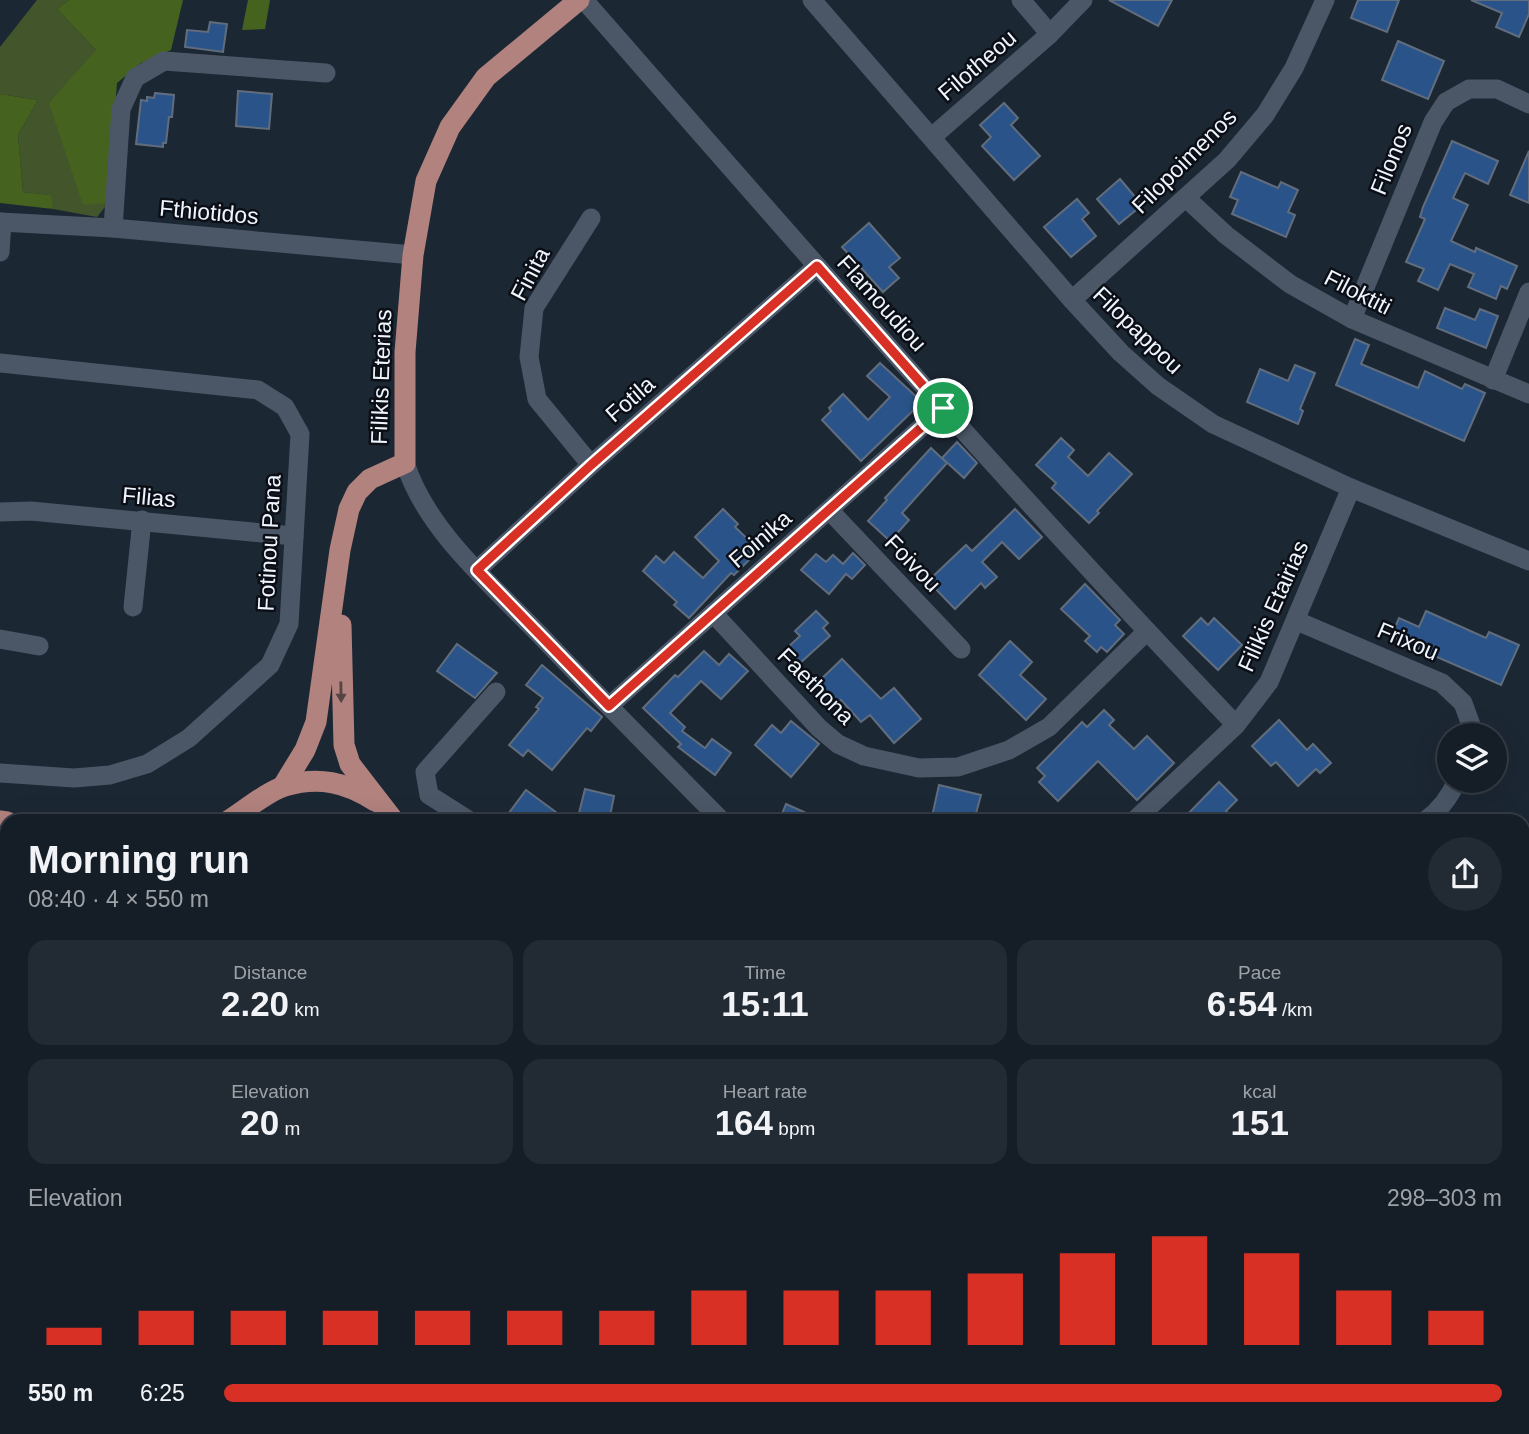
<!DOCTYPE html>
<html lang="en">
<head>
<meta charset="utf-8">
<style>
	:root { --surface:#151d27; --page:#222a33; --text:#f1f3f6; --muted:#9da2a7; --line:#343b44; --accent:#d93025 }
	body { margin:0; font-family:Arial,sans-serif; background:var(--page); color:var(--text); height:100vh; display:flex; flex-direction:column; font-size:26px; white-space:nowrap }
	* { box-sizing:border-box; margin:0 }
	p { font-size:23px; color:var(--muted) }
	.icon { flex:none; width:38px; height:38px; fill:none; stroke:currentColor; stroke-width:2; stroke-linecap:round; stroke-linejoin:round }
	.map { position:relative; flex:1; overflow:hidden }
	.drawer { position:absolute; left:0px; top:814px; width:1530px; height:621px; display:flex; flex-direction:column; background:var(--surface); border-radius:21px 21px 0 0; box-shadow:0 7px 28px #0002,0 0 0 2px var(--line) }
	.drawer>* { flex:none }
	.buttons { position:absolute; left:1437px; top:723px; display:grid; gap:14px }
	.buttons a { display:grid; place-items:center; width:70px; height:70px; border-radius:50%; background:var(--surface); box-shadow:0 7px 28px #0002,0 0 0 2px var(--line); font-size:35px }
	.pin { position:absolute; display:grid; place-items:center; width:60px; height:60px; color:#fff; margin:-30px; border:4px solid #fff; border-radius:50%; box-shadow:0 2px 7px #0007 }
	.round { display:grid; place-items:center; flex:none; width:74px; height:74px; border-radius:37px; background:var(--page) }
	.headline { display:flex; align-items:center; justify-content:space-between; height:119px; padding:0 28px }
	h1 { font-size:38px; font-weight:600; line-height:52px }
	.figures { display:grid; grid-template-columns:repeat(3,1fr); gap:10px; height:119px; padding:7px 28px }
	.figures div { display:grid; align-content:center; border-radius:18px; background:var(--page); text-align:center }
	.figures b { font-size:35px; font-weight:600 }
	.figures small { font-size:19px; font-weight:400 }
	.figures p { font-size:19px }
	.chart { height:196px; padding:14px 28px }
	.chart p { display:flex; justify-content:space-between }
	.chart svg { width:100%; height:126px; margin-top:7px; stroke:var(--accent); stroke-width:6 }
	ul { padding:0 28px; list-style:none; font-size:23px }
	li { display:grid; grid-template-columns:112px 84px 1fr; align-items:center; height:52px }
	li i { height:18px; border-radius:9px; background:var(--accent) }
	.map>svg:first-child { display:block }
	.green { fill:#42552b }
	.forest { fill:#45621f }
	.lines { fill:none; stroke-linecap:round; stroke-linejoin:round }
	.river { stroke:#18525a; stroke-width:28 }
	.building { fill:#2a5489; stroke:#616d7d; stroke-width:2 }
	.minor { stroke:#4b5767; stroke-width:19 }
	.major { stroke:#b1827e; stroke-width:21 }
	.oneway { fill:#564344 }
	.route-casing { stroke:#fff; stroke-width:14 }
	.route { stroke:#d93025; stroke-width:9 }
	.labels { text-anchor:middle; stroke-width:5; stroke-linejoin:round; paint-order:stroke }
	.street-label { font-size:23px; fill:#eef5fe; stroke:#0b0f15 }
</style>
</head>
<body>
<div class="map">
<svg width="1529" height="1434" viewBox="0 0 1529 1434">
	<rect width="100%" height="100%" fill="#1c2734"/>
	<g class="green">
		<path d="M37 0H69L57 9 96 50 108 203 97 217 53 209 50 195 23 192 18 135 38 100 0 94V47Z"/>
		<path d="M1522 1084 1529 1086V1247L1523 1252Z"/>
	</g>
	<g class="forest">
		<path d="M69 0H183L171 50 141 63 117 83 108 203 83 205 49 103 96 50 57 9Z"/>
		<path d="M248 0H270L265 29 242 30Z"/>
		<path d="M0 94 38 100 18 135 23 192 51 195 53 209 0 203Z"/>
	</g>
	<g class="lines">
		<g class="river">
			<path d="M1522 1385 1529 1381"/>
			<path d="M447 1434 455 1428"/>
		</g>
	</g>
	<g class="building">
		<path d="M1109 0H1172L1158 26Z"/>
		<path d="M1358 0H1399L1387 32 1351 18Z"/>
		<path d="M1471 0H1529V14L1519 37 1496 27 1502 13Z"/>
		<path d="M210 22 227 24 223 52 185 47 187 30 208 32Z"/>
		<path d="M1398 41 1444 61 1428 99 1382 80Z"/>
		<path d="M238 91 272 94 269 129 236 126Z"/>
		<path d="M155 93 174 95 172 117H169L166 143H163V147L136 144 141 100 147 101V97L154 98Z"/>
		<path d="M1004 103 1018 118 1011 125 1040 156 1014 180 982 146 991 137 980 125Z"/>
		<path d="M1452 141 1498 161 1488 184 1465 173 1453 198 1468 205 1451 241 1475 252 1476 248 1517 266 1507 289 1501 286 1496 299 1468 287 1474 274 1450 264 1438 290 1418 281 1424 269 1406 262 1425 219 1420 217 1423 207Z"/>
		<path d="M1529 151V203L1510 195Z"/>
		<path d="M1241 172 1278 188 1281 182 1298 190 1288 212 1295 215 1286 237 1232 214 1238 200 1230 197Z"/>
		<path d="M1120 179 1142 205 1119 224 1097 199Z"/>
		<path d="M1077 199 1089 213 1082 219 1096 236 1071 257 1044 227Z"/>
		<path d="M869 223 900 258 889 267 899 278 883 292 842 247Z"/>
		<path d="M1445 308 1475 320 1480 309 1498 316 1486 348 1437 328Z"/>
		<path d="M1355 339 1369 345 1361 364 1418 388 1425 371 1462 389 1465 384 1485 393 1464 441 1336 385Z"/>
		<path d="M880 363 922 402 861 461 822 420 831 411 829 408 843 394 868 420 890 397 867 376Z"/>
		<path d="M1295 365 1315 373 1300 409 1303 411 1298 424 1247 402 1260 369 1288 381Z"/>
		<path d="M1061 438 1074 450 1068 457 1088 476 1109 453 1132 474 1097 511 1099 513 1089 523 1052 488 1056 483 1036 465Z"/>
		<path d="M957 442 977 463 964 478 942 458Z"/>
		<path d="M931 448 947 463 902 513 909 520 890 541 868 521 887 500 885 498Z"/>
		<path d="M723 509 738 524 735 527 759 550 734 575 731 573 689 618 674 605 677 602 643 571 656 556 664 563 674 552 703 578 719 561 695 537Z"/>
		<path d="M1015 509 1042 537 1019 559 1002 542 982 562 997 577 985 588 981 583 955 609 928 581 966 545 972 551Z"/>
		<path d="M853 553 865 565 852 579 846 574 829 594 801 570 816 554 826 562 833 555 843 564Z"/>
		<path d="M1085 584 1120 620 1115 625 1124 634 1107 652 1101 647 1097 652 1085 641 1090 636 1061 609Z"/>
		<path d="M816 611 828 623 823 628 830 636 800 663 786 649 800 636 795 631Z"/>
		<path d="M1426 611 1486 638 1489 632 1519 645 1501 685 1391 637 1399 618 1419 627Z"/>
		<path d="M1201 618 1208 625 1214 618 1242 645 1218 670 1183 636Z"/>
		<path d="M1010 641 1032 662 1020 675 1046 699 1026 720 979 675Z"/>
		<path d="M457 644 497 673 475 698 437 671Z"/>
		<path d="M704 651 719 665 729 654 748 671 721 699 701 681 670 713 685 727 682 731 705 748 712 739 731 753 715 775 678 747 681 744 643 708 675 675 678 677Z"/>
		<path d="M842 659 881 699 894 688 921 719 894 743 870 715 861 722 841 700 836 705 816 684Z"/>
		<path d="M542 665 602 717 591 731 587 728 552 770 528 750 523 756 509 745 539 709 536 707 543 698 526 685Z"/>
		<path d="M1104 710 1114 720 1109 725 1134 749 1147 736 1174 763 1137 800 1098 761 1058 801 1039 782 1045 776 1037 768 1082 722 1087 727Z"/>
		<path d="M1279 720 1307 750 1313 744 1331 763 1320 773 1316 769 1298 786 1276 762 1271 766 1252 746Z"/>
		<path d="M791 721 819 744 791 777 755 745 772 725 781 733Z"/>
		<path d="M1219 782 1237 800 1226 811 1236 821H1181Z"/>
		<path d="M939 785 981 795 975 817 966 815 965 821H931Z"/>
		<path d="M585 789 614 796 609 821H577Z"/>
		<path d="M526 790 557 813 550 821H503Z"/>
		<path d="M786 804 824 821H779Z"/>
	</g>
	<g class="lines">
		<g class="minor">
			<path d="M584 0C798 245 1011 490 1236 725"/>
			<path d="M812 0 1072 300 1121 353 1158 386 1213 424 1351 488 1529 561"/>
			<path d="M1021 0 1050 34"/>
			<path d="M932 137 1050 34 1083 0"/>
			<path d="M1186 198 1226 235 1290 284 1352 319 1529 394"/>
			<path d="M591 218 534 308 529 357 537 399 591 465"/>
			<path d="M0 222 113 228 413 255"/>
			<path d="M113 228 121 109 135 78 164 61 326 73"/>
			<path d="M0 252 2 222"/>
			<path d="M1072 300 1227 160 1265 115 1294 68 1325 0"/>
			<path d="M1352 319 1433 122 1446 102 1469 89H1497L1529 104"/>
			<path d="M0 363 258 390 285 407 300 434 289 624 270 665 189 738 147 764 110 775 74 778 0 773"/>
			<path d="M1493 380 1529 292"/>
			<path d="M405 463C427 531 490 583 539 634 599 697 661 759 722 821"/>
			<path d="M830 511 961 649"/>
			<path d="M0 512 31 511 294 536"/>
			<path d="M477 570 591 465 817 266"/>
			<path d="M133 607 142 520"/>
			<path d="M713 613 819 728 838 744 864 756 919 768 958 767 1009 750 1049 727 1147 631"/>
			<path d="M1297 621 1442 683 1463 703 1471 725 1470 735"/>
			<path d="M0 639 39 646"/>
			<path d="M609 706 943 408"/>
			<path d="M470 821 429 795 425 772 496 692"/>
			<path d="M1134 821 1236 725 1269 682 1351 488"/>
			<path d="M1425 821C1440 810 1450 797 1457 780"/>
			<path d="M0 878 7 880"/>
			<path d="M1522 988 1529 971"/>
			<path d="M0 1294 7 1300"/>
			<path d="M35 1434 40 1428"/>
			<path d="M163 1434 168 1428"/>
		</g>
		<g class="major">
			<path d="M341 625 344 745 350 764 394 821"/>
			<path d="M283 786 305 750 316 722 340 550 349 509 357 492 370 479 405 463V352L413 255 426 181 450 127 486 77 579 0"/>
			<path d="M0 821 7 822"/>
			<path d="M228 821C244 811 268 791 285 786 318 776 346 782 375 801"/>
			<path d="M0 844 7 845"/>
			<path d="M1522 1052 1529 1053"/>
			<path d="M1522 1074 1529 1075"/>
			<path d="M83 1434 88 1428"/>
			<path d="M123 1434 128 1428"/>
		</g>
	</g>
	<defs><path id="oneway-solid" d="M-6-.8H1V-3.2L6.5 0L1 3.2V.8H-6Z" transform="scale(1.75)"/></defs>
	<use class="oneway" href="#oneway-solid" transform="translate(341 692) rotate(89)"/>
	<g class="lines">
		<defs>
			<path id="route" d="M817 266 943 408 609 706 477 570 591 465Z"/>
		</defs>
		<use href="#route" class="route-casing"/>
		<use href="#route" class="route"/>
	</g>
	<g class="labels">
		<g class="street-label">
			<text transform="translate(977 65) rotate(-41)" y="8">Filotheou</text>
			<text transform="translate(1391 159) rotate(-68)" y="8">Filonos</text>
			<text transform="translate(1184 161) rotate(-45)" y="8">Filopoimenos</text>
			<text transform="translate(209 212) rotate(5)" y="8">Fthiotidos</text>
			<text transform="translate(530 274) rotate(-62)" y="8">Finita</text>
			<text transform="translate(1358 292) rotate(27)" y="8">Filoktiti</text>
			<text transform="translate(882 303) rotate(48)" y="8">Flamoudiou</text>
			<text transform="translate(1138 330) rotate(44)" y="8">Filopappou</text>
			<text transform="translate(381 377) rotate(-88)" y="8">Filikis Eterias</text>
			<text transform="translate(630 399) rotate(-41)" y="8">Fotila</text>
			<text transform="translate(149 497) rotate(5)" y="8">Filias</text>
			<text transform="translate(760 539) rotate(-41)" y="8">Foinika</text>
			<text transform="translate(269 543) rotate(-87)" y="8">Fotinou Pana</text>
			<text transform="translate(913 563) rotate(46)" y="8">Foivou</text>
			<text transform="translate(1273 606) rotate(-66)" y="8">Filikis Etairias</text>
			<text transform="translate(1408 641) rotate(23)" y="8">Frixou</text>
			<text transform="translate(816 686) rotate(45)" y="8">Faethona</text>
		</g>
	</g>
</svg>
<div class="buttons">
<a><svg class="icon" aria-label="layers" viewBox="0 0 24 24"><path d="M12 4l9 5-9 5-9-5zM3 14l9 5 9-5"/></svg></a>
</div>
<div class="pin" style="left:943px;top:408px;background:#1e9e55"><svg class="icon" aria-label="arrive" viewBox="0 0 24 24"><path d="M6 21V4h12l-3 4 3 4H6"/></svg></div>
<section class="drawer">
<div class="headline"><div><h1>Morning run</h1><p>08:40 · 4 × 550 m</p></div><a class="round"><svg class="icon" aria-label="share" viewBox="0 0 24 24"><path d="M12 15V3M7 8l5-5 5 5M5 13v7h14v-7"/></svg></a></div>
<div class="figures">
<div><p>Distance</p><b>2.20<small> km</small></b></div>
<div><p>Time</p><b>15:11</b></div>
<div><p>Pace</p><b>6:54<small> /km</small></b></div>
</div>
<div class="figures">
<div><p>Elevation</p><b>20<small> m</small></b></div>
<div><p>Heart rate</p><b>164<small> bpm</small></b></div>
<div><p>kcal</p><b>151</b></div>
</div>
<div class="chart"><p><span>Elevation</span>298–303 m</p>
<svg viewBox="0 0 160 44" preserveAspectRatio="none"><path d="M5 44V38M15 44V32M25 44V32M35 44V32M45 44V32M55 44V32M65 44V32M75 44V25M85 44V25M95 44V25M105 44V19M115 44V12M125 44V6M135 44V12M145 44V25M155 44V32"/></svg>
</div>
<ul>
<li><b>550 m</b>6:25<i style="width:100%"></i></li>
</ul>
</section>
</div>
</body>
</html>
